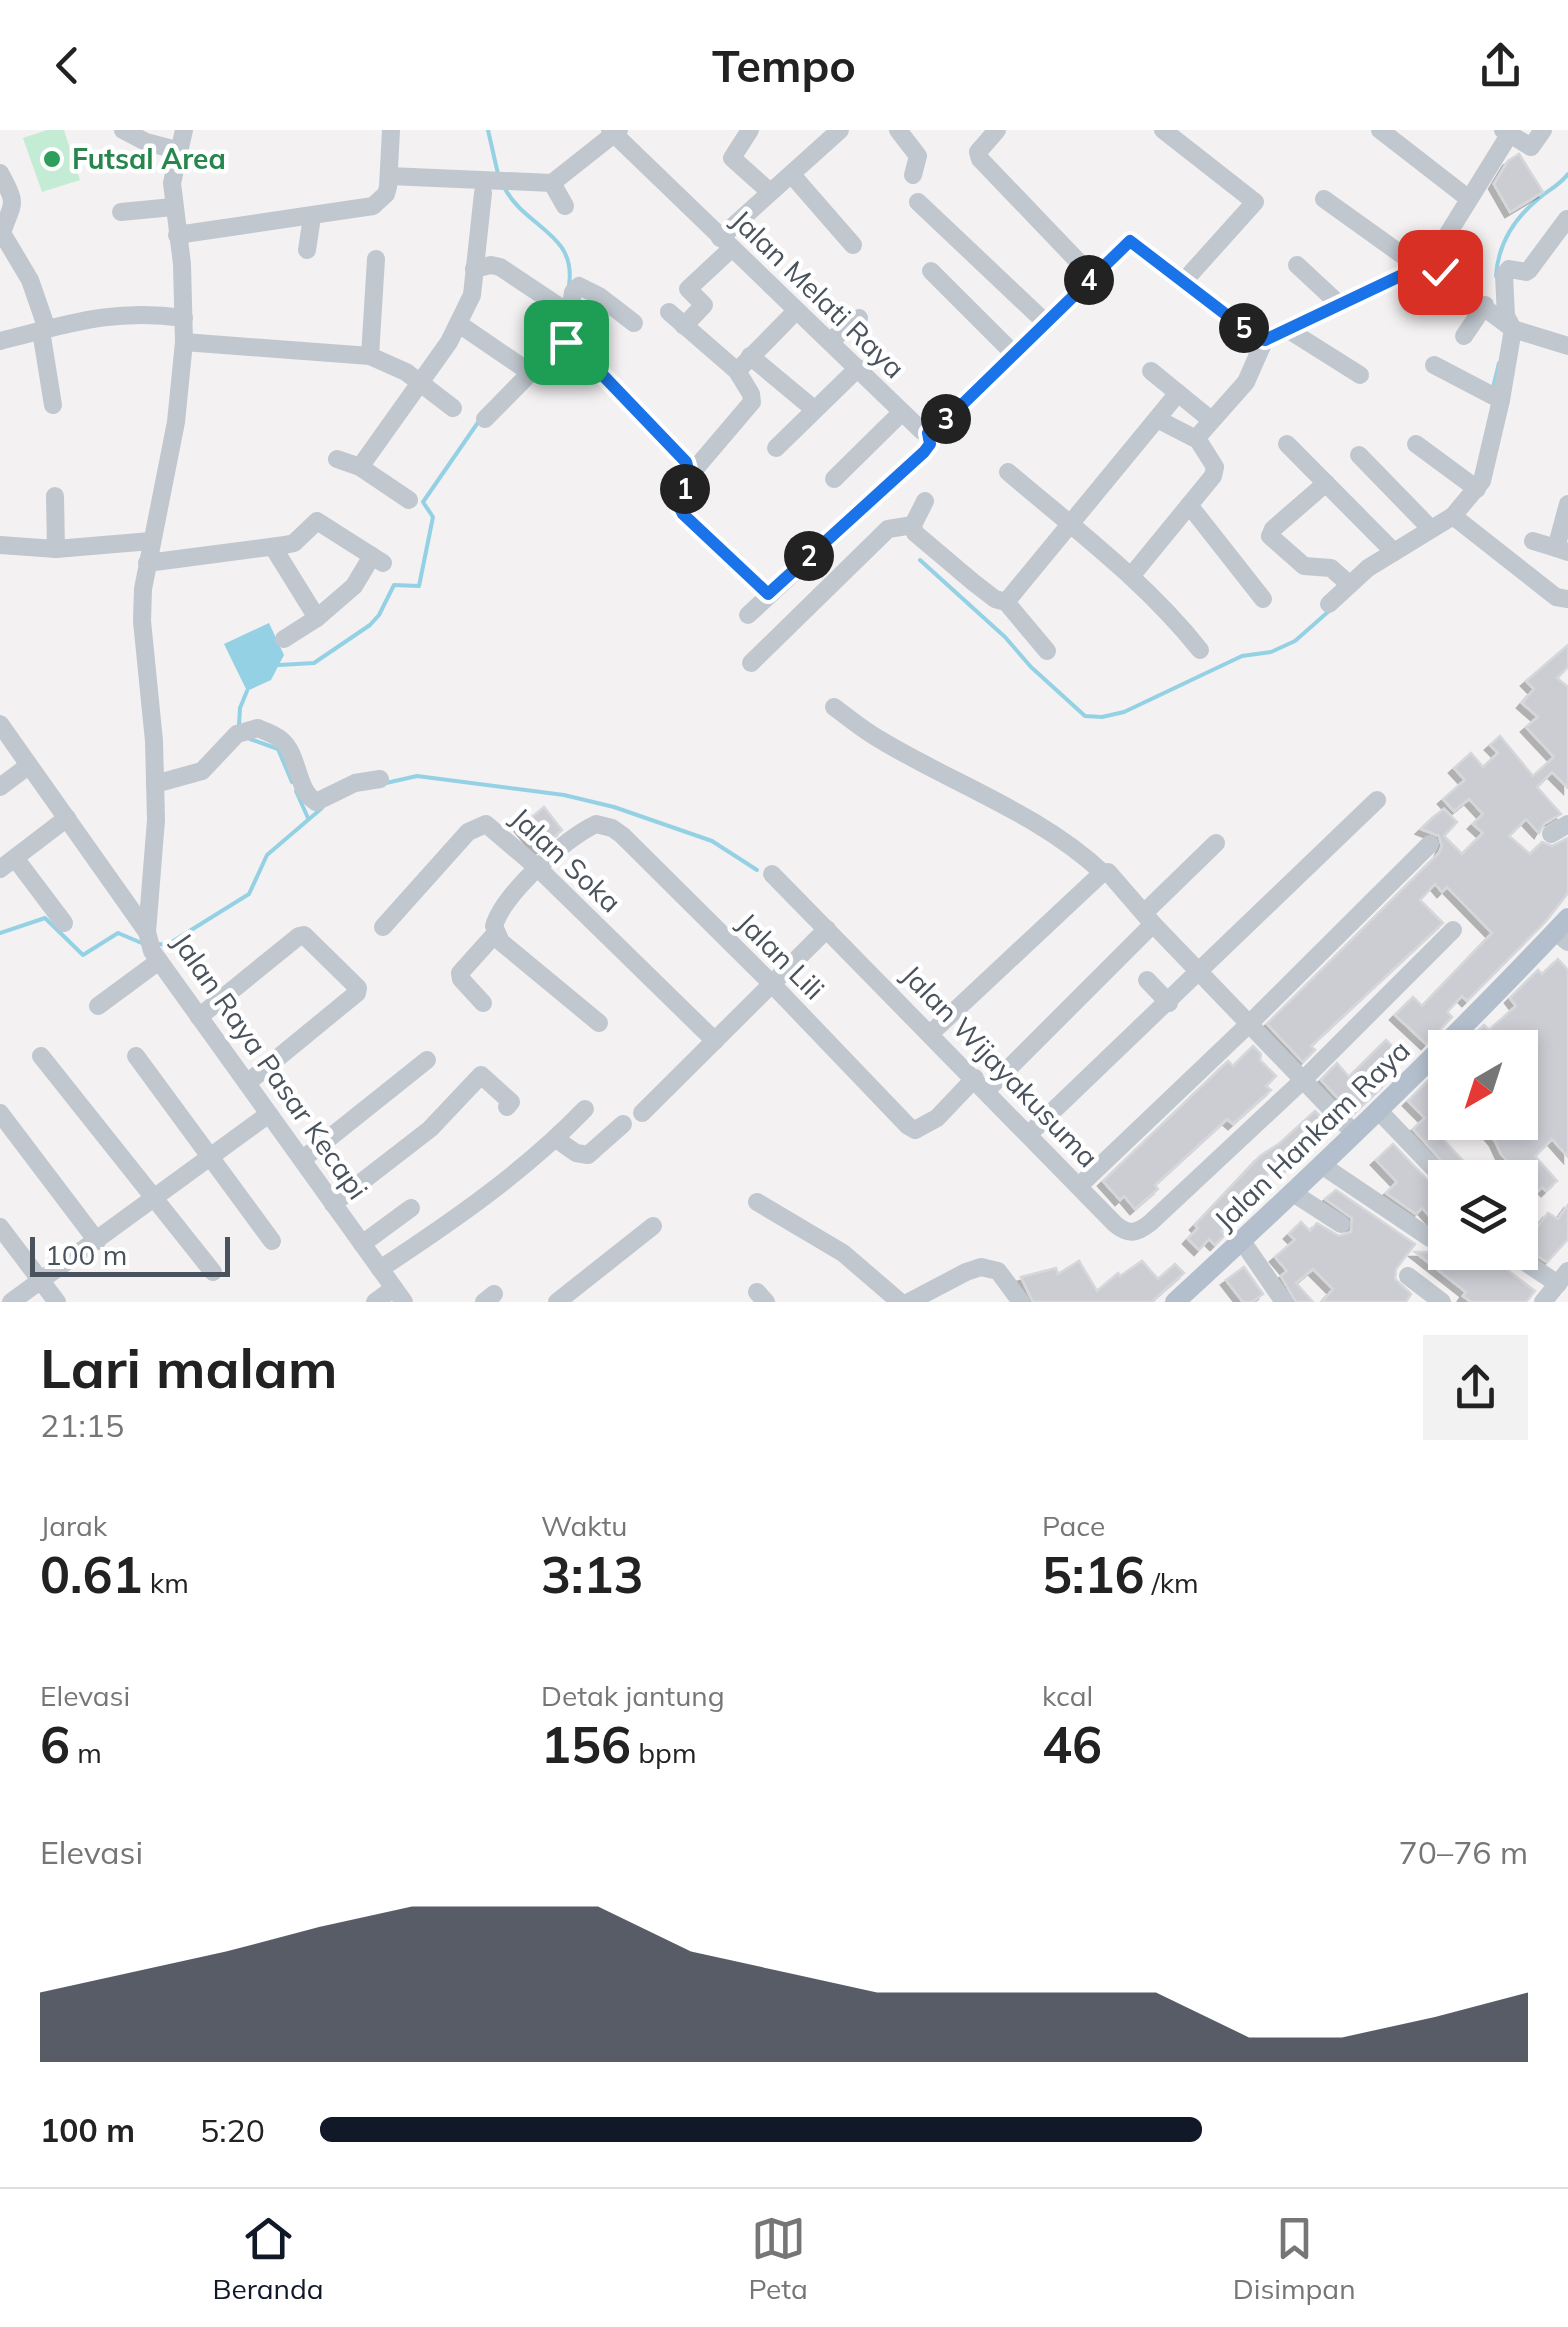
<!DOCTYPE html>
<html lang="id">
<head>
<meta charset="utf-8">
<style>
	:root { --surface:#fff; --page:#f2f2f2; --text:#222; --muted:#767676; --line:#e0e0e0; --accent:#111827 }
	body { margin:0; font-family:Mulish,sans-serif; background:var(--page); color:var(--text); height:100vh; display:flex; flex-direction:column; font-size:38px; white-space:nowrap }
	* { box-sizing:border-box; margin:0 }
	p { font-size:32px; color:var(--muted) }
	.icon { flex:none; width:55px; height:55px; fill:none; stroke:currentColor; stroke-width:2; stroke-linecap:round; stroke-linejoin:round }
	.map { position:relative; height:1172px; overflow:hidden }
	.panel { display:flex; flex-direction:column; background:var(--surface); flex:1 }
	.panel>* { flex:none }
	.needle { width:65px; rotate:219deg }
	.tools { position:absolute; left:1428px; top:900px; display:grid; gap:20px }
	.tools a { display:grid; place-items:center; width:110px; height:110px; border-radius:0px; background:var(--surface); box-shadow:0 5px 15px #0003; font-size:50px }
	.scale { position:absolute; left:30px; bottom:25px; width:200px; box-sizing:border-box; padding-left:10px; border:5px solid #4a535d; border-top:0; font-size:28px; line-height:35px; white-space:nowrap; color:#4a535d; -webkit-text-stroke:8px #fff; paint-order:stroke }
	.pin { position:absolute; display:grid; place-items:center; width:85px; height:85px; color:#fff; margin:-42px; border-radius:20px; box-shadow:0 5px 15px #0006 }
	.km { position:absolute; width:50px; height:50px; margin:-25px; border-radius:50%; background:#222; color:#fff; font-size:28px; line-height:50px; text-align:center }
	.round { display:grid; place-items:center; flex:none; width:105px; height:105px; border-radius:0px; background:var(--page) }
	.head { display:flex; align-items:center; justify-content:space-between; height:170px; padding:0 40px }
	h1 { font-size:55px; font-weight:700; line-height:75px }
	.metrics { display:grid; grid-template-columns:repeat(3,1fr); gap:15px; height:170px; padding:10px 40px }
	.metrics div { display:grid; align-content:center }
	.metrics b { font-size:50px; font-weight:700 }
	.metrics small { font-size:28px; font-weight:400 }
	.metrics p { font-size:28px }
	.chart { height:280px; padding:20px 40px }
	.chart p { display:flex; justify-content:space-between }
	.chart svg { width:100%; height:180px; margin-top:10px; fill:var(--accent); opacity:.7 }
	ul { padding:0 40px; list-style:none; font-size:32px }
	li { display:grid; grid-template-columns:160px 120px 1fr; align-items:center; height:75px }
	li i { height:25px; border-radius:12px; background:var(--accent) }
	header { display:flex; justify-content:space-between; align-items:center; height:130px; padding:0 40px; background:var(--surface); font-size:45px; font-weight:700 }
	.tabs { display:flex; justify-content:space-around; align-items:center; height:140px; border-top:2px solid var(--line); background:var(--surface); font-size:28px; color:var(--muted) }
	.tabs a { display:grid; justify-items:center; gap:5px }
	.tabs .selected { color:var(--accent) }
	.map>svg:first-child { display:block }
	.green { fill:#c4ecd5 }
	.water { fill:#95d1e4 }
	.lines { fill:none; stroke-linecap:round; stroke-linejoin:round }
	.stream { stroke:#95d1e4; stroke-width:4 }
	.building { fill:#cbcdd3; stroke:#d5d7db; stroke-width:2.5; filter:url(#shadow) }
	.minor { stroke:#c0c7ce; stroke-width:18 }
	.major { stroke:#b3bfcd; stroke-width:20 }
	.route-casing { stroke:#fff; stroke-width:20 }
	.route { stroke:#1a73e8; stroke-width:12 }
	.leisure-dot { fill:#2e9e5b; stroke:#fff; stroke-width:4 }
	.labels { text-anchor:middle; stroke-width:9; stroke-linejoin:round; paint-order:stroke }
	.leisure-label { font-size:28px; font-weight:bold; fill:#27864d; stroke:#fff; text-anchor:start }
	.street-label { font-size:28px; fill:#4a535d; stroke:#fff }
</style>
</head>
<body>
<header><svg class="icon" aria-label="back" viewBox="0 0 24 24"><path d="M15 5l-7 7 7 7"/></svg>Tempo<svg class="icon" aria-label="share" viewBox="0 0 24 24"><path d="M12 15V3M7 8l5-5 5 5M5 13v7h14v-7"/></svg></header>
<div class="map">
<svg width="1568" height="1172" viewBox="0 0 1568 1172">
	<defs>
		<filter id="shadow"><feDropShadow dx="-5" dy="5" stdDeviation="0" flood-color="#0004"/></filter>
	</defs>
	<rect width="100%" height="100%" fill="#f3f1f1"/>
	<path class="green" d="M47 0H64L80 50 42 62 23 8Z"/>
	<path class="water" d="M269 493 284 525 271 550 247 561 224 514Z"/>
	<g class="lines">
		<g class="stream">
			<path d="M488 0 498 44"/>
			<path d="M504 57C525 98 577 103 569 155"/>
			<path d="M1496 146C1498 115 1513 90 1537 70 1548 60 1559 56 1568 44"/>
			<path d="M1493 258 1499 233"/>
			<path d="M920 430 1005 507 1031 537 1085 586 1102 587 1124 582 1242 526 1271 522 1295 511 1329 481"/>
			<path d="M279 535 314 533 370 495 379 485 394 455 419 456 433 387 423 372 479 291"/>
			<path d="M239 595 240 578 247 561"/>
			<path d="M250 609 278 619 292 652"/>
			<path d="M386 653 417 646 564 665 614 677 712 711 757 740"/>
			<path d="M296 661 308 688"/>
			<path d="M0 803 45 788 83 825 118 803 144 814"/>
			<path d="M159 814 167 815 249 764 267 725 322 678"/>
		</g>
	</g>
	<g class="building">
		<path d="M1519 24 1543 62 1510 82 1494 54 1508 31Z"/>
		<path d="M1568 515V537L1557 548 1568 557V658L1552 642 1537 657 1561 684 1544 694 1539 703 1526 689 1509 706 1530 724 1542 712 1552 716 1568 708V763L1547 790 1467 871 1462 866 1447 882 1452 887 1426 914 1395 885 1413 867 1422 876 1492 803 1447 757 1442 762 1435 754 1420 770 1443 793 1311 916 1315 920 1303 932 1267 894 1439 723 1442 716 1439 706 1421 699 1432 688 1444 679 1457 692 1444 706 1462 724 1483 703 1473 694 1483 684 1469 669 1454 681 1443 669 1465 650 1454 638 1471 623 1483 637 1498 623 1490 615 1500 606 1533 646 1554 627 1526 597 1538 587 1522 573 1534 559 1526 551Z"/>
		<path d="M544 677 562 700 539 720 520 697Z"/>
		<path d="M1558 829 1568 840V1027L1552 1009 1535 1026 1557 1051 1546 1061 1542 1057 1527 1071 1520 1063V1038L1517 1041 1501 1024 1495 1011 1479 992H1520V918H1461L1484 895 1489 900 1516 876 1510 868 1538 840 1542 844Z"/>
		<path d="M1386 910 1399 923 1377 945 1385 954 1353 984 1321 950 1337 933 1349 947Z"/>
		<path d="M1253 916 1261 924 1260 930 1276 946 1266 956 1271 960 1233 994 1227 989 1155 1055 1158 1059 1135 1079 1124 1066 1120 1070 1103 1051 1228 931 1233 936Z"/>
		<path d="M1445 934V992H1460L1442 1008 1479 1048H1457L1413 999 1425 988 1408 971Z"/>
		<path d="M1315 981 1331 997 1282 1044 1275 1037 1250 1062 1254 1065 1221 1101 1225 1105 1215 1115 1209 1109 1199 1120 1188 1109 1198 1098 1195 1095 1260 1026 1280 1013Z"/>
		<path d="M1393 1014 1445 1068V1103L1422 1078 1416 1084 1386 1063 1397 1052 1376 1030Z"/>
		<path d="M1336 1060 1415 1114 1396 1139 1395 1149 1411 1164 1406 1172H1322L1333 1159 1313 1139 1296 1153 1313 1172H1296L1281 1146 1287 1141 1275 1127 1295 1110 1289 1104 1301 1092 1310 1101 1317 1093 1339 1106 1351 1102 1352 1088 1325 1069Z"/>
		<path d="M1568 1075V1109L1547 1132 1520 1114V1096L1528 1102 1530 1098 1534 1101 1548 1083 1558 1089Z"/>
		<path d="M1415 1122H1484L1535 1161 1526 1172H1471L1463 1166 1466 1162Z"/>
		<path d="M1079 1131 1097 1161 1118 1143 1120 1146 1142 1131 1158 1149 1175 1134 1184 1143 1151 1172H1033L1021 1147 1056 1138 1058 1144Z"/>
		<path d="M1244 1137 1263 1164 1252 1172H1243L1226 1150Z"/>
	</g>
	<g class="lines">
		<g class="minor">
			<path d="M123 0 146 12 180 21"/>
			<path d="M184 0 172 53 182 134 184 212 176 292 143 459 142 491 154 611 156 690 147 802 152 821 404 1172"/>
			<path d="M610 0 922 301 927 303"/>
			<path d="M750 0 732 28 770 62"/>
			<path d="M898 0 918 26 913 45"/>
			<path d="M997 0 978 22 980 29 1092 146"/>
			<path d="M1163 0 1255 72 1184 151"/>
			<path d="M1380 0 1469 69"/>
			<path d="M1503 0 1531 17 1543 0"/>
			<path d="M0 43C19 77 12 72 2 103L30 150 47 199"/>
			<path d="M792 45 853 115"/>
			<path d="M389 46 552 53 619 0"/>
			<path d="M552 53 565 76"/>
			<path d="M1324 69 1419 137"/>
			<path d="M918 72 1046 193"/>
			<path d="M121 82 173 77"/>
			<path d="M177 105 373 76 386 64 388 57 391 0"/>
			<path d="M720 108 840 0"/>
			<path d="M307 120 312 87"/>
			<path d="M1297 135 1339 174"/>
			<path d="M1428 136 1513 199 1568 216"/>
			<path d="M1428 136 1509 5"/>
			<path d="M474 139 491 135 500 137 560 177"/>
			<path d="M931 141 1013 223"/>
			<path d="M669 182 737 241 796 181"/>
			<path d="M459 194 522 237"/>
			<path d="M684 196 704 175 688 159 731 119"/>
			<path d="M1287 199 1360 245"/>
			<path d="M41 201 53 275"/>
			<path d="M1464 206 1485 175"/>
			<path d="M1265 209 1419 137 1428 136"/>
			<path d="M0 211C68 194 113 178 184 188"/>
			<path d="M830 211 859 188"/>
			<path d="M184 212 370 226 406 242 453 278"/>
			<path d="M566 212 573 162 579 156 599 166 634 193"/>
			<path d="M370 226 376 129"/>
			<path d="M750 226 809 275"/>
			<path d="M1434 235 1501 270"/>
			<path d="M1151 241 1211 290"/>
			<path d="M485 289 555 218 561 213H572L686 332 689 346 679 377 683 384 768 464"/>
			<path d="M1157 289 1198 310"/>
			<path d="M927 303 934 301 1130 111 1254 206 1265 209"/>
			<path d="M1287 314 1394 422"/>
			<path d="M1416 314 1477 359"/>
			<path d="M776 318 858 238"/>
			<path d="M1359 325 1431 399"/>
			<path d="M337 329 360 337 449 212 472 165 483 63"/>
			<path d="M360 337 409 370"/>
			<path d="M1008 342C1075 399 1145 451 1200 520"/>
			<path d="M689 346 752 272 751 264 737 241"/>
			<path d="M834 349 902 282"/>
			<path d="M1326 353 1273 399 1270 406 1304 436 1331 438 1349 454"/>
			<path d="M55 366 56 419"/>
			<path d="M925 371 913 395 915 403 973 452 995 469 1006 472 1047 521"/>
			<path d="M1568 374 1556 418 1568 422"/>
			<path d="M1189 375 1263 469"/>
			<path d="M1453 386 1556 467 1568 469"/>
			<path d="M1533 411 1556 418"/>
			<path d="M0 415 56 419 151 411"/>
			<path d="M273 417 317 488 354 456 372 426"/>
			<path d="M147 433 285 415 294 413 317 391 383 433"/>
			<path d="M1132 445 1213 346 1215 337 1198 310 1200 304 1246 252 1265 209"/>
			<path d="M1006 472 1178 263"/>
			<path d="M1329 474 1368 438 1453 386 1482 351 1501 270 1513 199 1506 186 1504 145 1509 139 1526 142 1529 140 1567 89"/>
			<path d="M748 485 924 322 929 314 927 303"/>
			<path d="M284 509 317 488"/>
			<path d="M751 533 888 399 913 395"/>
			<path d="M834 577C849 588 863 600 879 609 953 654 1039 683 1103 743"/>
			<path d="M0 594 147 802"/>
			<path d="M155 654 202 641 237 604 258 598C264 601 274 604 280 609 300 624 295 659 316 672L355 653 380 649"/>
			<path d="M0 657 28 636"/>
			<path d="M1551 704 1568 694"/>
			<path d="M15 728 64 793"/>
			<path d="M0 739 67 688"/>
			<path d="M772 744 1115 1094C1128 1105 1136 1104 1150 1093L1302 951 1453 800"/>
			<path d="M1144 783 1216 713"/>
			<path d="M383 797 468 702 486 694 539 739 715 911"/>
			<path d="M1556 802 1568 812"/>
			<path d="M1147 850 1169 873"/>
			<path d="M483 873 461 849 460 843 495 804"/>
			<path d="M98 876 159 831"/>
			<path d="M199 887 299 806 304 805 358 858 357 863 247 953"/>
			<path d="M599 893 501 812 494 796C504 763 565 709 596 694L612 698 622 705 772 854 908 996 915 1000 937 988 975 948"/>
			<path d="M930 904 1100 745 1108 742 1153 794 1355 1004"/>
			<path d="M41 926 213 1142"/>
			<path d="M136 926 272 1111"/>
			<path d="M987 960 1153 794"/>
			<path d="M1378 980 1445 1050"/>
			<path d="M0 983 97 1111"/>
			<path d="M642 983 827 799"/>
			<path d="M1029 1004 1377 670"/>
			<path d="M556 1009 576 1023 588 1025 623 994"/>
			<path d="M303 1029 427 930"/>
			<path d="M1323 1036 1430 1108"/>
			<path d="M1079 1056 1249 894 1430 714"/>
			<path d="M1293 1063 1341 1094"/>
			<path d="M757 1072 843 1123 900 1172"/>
			<path d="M333 1074 430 999 481 945 511 972 507 977"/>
			<path d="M0 1097 57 1172"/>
			<path d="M1242 1111 1284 1172"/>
			<path d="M362 1114 411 1078"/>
			<path d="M1510 1122 1558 1154"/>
			<path d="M380 1139C453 1091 524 1042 585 979"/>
			<path d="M1408 1146 1442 1172"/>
			<path d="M757 1162 766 1172"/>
			<path d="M11 1172 269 984"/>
			<path d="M375 1172 394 1158"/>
			<path d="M484 1172 494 1164"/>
			<path d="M557 1172 653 1096"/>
			<path d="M909 1172 966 1142 981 1137 998 1141 1021 1172"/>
			<path d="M1543 1172 1568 1141"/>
		</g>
		<path class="major" d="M1175 1172C1310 1048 1442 922 1568 788"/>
	</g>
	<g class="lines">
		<defs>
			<path id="route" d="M566 212 572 213 686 332 690 346 679 376 683 384 768 464 924 322 930 314 928 303 934 302 1130 111 1254 206 1265 210 1419 137 1428 136 1440 142"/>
		</defs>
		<use href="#route" class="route-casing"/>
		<use href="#route" class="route"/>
	</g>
	<circle class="leisure-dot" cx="52" cy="29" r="10"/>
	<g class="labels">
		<g class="leisure-label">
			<text x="72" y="39">Futsal Area</text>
		</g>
		<g class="street-label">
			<text transform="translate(818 164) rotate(44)" y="10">Jalan Melati Raya</text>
			<text transform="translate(566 730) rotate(43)" y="10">Jalan Soka</text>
			<text transform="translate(781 826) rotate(45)" y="10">Jalan Lili</text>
			<text transform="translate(270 936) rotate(55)" y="10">Jalan Raya Pasar Kecapi</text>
			<text transform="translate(1000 936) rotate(46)" y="10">Jalan Wijayakusuma</text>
			<text transform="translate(1312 1005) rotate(-44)" y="10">Jalan Hankam Raya</text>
		</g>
	</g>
</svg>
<div class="tools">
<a><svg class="needle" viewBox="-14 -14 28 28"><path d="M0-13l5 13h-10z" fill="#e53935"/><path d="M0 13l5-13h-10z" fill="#767676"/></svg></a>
<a><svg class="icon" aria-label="layers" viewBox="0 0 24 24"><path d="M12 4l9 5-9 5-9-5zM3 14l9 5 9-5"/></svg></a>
</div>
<div class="scale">100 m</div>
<div class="pin" style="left:566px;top:212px;background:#1e9e55"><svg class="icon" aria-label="arrive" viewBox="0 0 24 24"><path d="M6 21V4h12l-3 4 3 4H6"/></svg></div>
<div class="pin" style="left:1440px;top:142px;background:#d93025"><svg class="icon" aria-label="check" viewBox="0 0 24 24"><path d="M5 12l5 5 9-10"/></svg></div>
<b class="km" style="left:685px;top:359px">1</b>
<b class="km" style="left:809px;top:426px">2</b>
<b class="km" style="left:946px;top:289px">3</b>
<b class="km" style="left:1089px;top:150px">4</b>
<b class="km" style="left:1244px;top:198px">5</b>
</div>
<section class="panel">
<div class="head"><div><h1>Lari malam</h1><p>21:15</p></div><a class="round"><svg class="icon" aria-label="share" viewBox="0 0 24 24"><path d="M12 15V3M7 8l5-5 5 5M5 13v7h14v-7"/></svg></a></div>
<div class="metrics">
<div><p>Jarak</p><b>0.61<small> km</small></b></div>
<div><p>Waktu</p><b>3:13</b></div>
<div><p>Pace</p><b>5:16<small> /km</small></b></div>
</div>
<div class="metrics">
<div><p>Elevasi</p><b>6<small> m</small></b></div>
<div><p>Detak jantung</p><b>156<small> bpm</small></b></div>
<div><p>kcal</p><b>46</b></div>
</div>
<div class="chart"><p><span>Elevasi</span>70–76 m</p>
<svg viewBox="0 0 160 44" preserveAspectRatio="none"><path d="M0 44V27L10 22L20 17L30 11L40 6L50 6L60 6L70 17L80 22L90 27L100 27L110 27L120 27L130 38L140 38L150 33L160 27V44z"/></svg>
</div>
<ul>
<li><b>100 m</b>5:20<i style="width:73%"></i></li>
</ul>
</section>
<nav class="tabs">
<a class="selected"><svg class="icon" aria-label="home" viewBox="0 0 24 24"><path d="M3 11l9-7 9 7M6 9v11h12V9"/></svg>Beranda</a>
<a><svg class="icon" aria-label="map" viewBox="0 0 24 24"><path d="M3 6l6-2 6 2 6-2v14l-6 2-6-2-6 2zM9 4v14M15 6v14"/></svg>Peta</a>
<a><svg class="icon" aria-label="saved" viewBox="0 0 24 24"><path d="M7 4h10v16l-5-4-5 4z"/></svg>Disimpan</a>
</nav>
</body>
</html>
